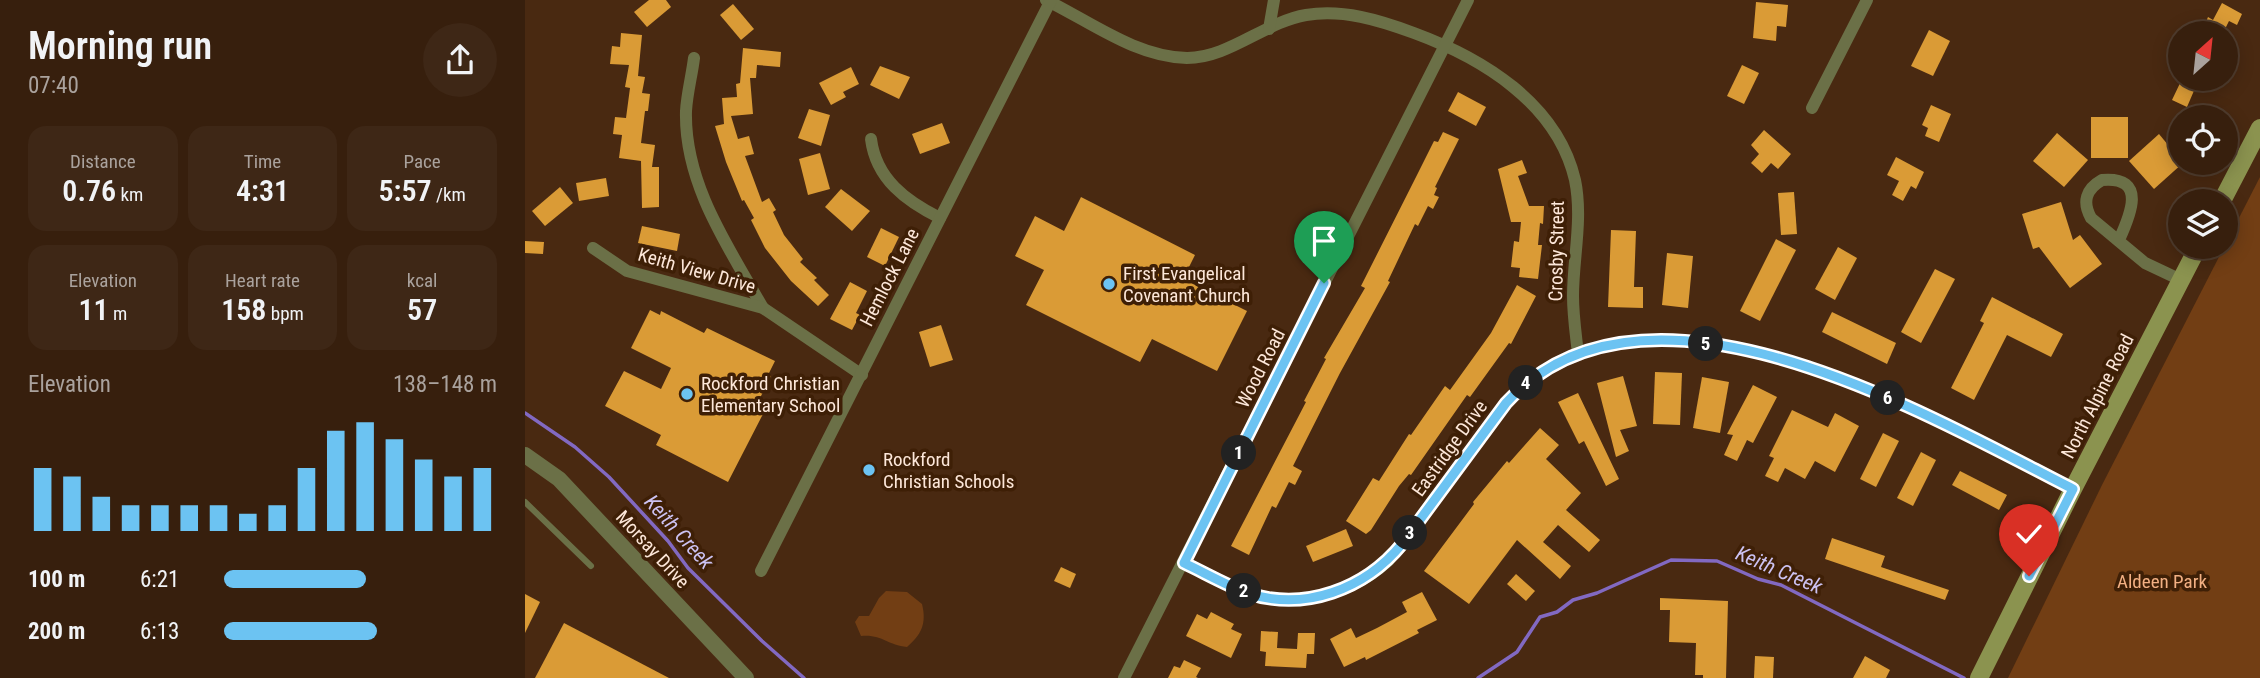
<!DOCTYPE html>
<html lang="en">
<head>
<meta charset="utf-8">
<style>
	:root { --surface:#371f0d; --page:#3e2716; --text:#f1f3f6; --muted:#aaa29d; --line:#513d2e; --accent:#6cc3f2 }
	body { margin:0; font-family:"Roboto Condensed",sans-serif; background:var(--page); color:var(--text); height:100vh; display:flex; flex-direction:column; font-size:26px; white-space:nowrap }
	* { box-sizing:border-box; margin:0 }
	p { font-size:23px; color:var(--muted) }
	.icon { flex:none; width:38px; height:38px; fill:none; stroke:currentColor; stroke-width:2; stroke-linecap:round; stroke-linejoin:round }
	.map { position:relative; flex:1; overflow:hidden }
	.panel { display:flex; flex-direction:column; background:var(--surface); width:525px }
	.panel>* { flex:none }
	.needle { width:46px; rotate:27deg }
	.tools { position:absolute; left:1643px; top:21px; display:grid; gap:14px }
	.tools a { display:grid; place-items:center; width:70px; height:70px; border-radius:50%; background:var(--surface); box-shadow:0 4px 18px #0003,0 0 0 2px var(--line); font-size:35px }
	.pin { position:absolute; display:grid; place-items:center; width:60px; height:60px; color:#fff; margin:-72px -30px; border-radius:50% 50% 50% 0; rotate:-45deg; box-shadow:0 0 7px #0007 }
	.pin .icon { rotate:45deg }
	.km { position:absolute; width:35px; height:35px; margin:-18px; border-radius:50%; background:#222; color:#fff; font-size:19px; line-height:35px; text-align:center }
	.round { display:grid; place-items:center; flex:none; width:74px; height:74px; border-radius:37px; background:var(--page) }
	.overview { display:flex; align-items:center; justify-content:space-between; height:119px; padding:0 28px }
	h1 { font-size:38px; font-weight:600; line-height:52px }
	.stats { display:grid; grid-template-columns:repeat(3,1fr); gap:10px; height:119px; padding:7px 28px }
	.stats div { display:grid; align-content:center; border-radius:18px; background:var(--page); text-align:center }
	.stats b { font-size:30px; font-weight:600 }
	.stats small { font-size:19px; font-weight:400 }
	.stats p { font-size:19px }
	.chart { height:196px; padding:14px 28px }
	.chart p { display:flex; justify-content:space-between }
	.chart svg { width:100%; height:126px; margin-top:7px; stroke:var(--accent); stroke-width:6 }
	ul { padding:0 28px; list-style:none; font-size:23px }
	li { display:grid; grid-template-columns:112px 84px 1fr; align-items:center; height:52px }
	li i { height:18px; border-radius:9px; background:var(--accent) }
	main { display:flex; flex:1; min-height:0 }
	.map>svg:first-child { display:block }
	.green { fill:#723e14 }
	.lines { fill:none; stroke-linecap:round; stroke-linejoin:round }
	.stream { stroke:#8269c2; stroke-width:3.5 }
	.building { fill:#da9b36 }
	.service { stroke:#6b7047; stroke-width:6 }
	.minor { stroke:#6b7047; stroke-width:12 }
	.tertiary { stroke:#6b7047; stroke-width:16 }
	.secondary { stroke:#8b934f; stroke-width:18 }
	.route-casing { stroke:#fff; stroke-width:14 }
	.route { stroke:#6cc3f2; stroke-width:9 }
	.poi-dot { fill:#6cc3f2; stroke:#3e1f06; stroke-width:2.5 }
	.labels { text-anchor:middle; stroke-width:7; stroke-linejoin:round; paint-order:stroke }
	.street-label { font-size:19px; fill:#fde7d9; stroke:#3e1f06 }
	.poi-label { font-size:19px; fill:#fde7d9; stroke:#3e1f06; text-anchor:start }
	.park-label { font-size:19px; fill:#f3b083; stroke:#3e1f06 }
	.water-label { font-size:21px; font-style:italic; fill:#ccc2f2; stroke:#3e1f06 }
</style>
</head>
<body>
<main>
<section class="panel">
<div class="overview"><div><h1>Morning run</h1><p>07:40</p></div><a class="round"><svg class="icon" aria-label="share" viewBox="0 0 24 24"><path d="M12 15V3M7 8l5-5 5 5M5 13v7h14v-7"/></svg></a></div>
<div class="stats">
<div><p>Distance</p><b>0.76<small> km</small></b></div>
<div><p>Time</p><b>4:31</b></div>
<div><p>Pace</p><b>5:57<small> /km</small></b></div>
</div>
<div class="stats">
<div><p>Elevation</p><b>11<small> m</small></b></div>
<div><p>Heart rate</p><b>158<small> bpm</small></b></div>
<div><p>kcal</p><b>57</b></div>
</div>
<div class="chart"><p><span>Elevation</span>138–148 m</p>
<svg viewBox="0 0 160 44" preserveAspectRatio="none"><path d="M5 44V22M15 44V25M25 44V32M35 44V35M45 44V35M55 44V35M65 44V35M75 44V38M85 44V35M95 44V22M105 44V9M115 44V6M125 44V12M135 44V19M145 44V25M155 44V22"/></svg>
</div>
<ul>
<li><b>100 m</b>6:21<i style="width:52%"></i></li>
<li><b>200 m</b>6:13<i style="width:56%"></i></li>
</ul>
</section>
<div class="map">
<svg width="1735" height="678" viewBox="0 0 1735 678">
	<rect width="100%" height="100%" fill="#492911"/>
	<g class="green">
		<path d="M1735 177V678H1483L1577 485Z"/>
		<path d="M361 591 382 592 397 604C402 624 396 635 382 647 362 645 357 634 336 636L330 622 334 616H344L354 598Z"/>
	</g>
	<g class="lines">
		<g class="stream">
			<path d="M0 413 50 447 84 477 143 541 163 568 237 641 279 678"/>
			<path d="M953 678 992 652 1015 617 1032 612 1048 600 1072 593 1146 560 1192 561 1233 579 1256 585 1439 678"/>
		</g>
	</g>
	<g class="building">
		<path d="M124 0H141L146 7 122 27 109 12Z"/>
		<path d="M1231 2 1263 5 1261 27 1252 26 1251 41 1228 38Z"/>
		<path d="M1697 3 1717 14 1712 25 1704 21 1698 33H1679L1680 30 1678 29 1683 17 1688 20Z"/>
		<path d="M208 4 229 29 216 40 195 15Z"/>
		<path d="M1404 30 1425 41 1408 76 1386 66Z"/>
		<path d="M96 33 117 35 113 76 120 77 117 93 125 94 123 111H120L116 143 130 145 127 167H134V207L117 208 116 161 94 158 97 135 88 134 90 117 101 118 105 88 100 87 104 65 85 64 87 46 95 47Z"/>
		<path d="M218 48 256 52 255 67 232 65 231 78H225L228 114 206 116 213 139 224 136 229 154 220 156 237 202 244 198 251 210 248 212 259 235 278 259 275 262 292 278 289 280 304 295 293 306 266 281 240 248 226 220 229 218 219 200 217 201 201 162 190 126 199 124 197 98 212 97 211 84 215 83Z"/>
		<path d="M1217 65 1234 73 1219 104 1202 96Z"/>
		<path d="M355 66 385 77 374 99 345 85Z"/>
		<path d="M326 67 334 84 318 92 321 97 306 105 294 83Z"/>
		<path d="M1657 79H1672L1669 85 1671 86 1662 107 1647 100Z"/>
		<path d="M933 92 961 107 951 126 923 111Z"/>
		<path d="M1406 105 1426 114 1414 142 1400 136 1403 128 1397 125Z"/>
		<path d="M284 109 305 115 296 146 273 138Z"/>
		<rect x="1566" y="117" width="37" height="41"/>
		<path d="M417 123 425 143 395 154 387 134Z"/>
		<path d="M1239 130 1266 154 1253 169 1246 163 1237 173 1226 163 1234 154 1226 145Z"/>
		<path d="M918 132 934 139 910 187 912 188 909 195 914 197 908 209 903 206 893 226 890 224 863 281 865 282 815 373 768 466 777 471 770 485 764 482 751 508 747 506 724 555 706 546 781 402 779 401 801 359 799 358 840 288 836 286 891 177 909 141 913 142Z"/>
		<path d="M1532 133 1563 160 1539 187 1508 161Z"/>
		<path d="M1634 134 1658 163 1629 189 1604 161Z"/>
		<path d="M295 153 305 189 283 195 274 159Z"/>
		<path d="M1371 157 1399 172 1391 189 1386 186 1378 201 1367 195 1374 181 1362 175Z"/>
		<path d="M997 160 1002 173 993 176 1004 206H1019L1018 224 1015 223 1013 245H1017L1013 279 994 277 995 268 986 267 989 241 994 242 996 222H986L973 169Z"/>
		<path d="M81 178 84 196 54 201 51 183Z"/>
		<path d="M35 187 48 203 20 226 7 211Z"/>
		<path d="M316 189 345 211 327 231 300 207Z"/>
		<path d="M1269 192 1272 234 1256 235 1253 193Z"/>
		<path d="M556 197 670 255 658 279 722 311 692 371 627 339 615 362 501 305 519 270 490 256 510 216 539 231Z"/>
		<path d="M1536 202 1548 240 1555 235 1577 264 1545 288 1514 247 1508 249 1497 214Z"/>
		<path d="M117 226 155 234 152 251 113 243Z"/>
		<path d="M356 228 374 237 360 266 342 257Z"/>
		<path d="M1086 230 1111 231 1109 287H1118V308L1083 307Z"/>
		<path d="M1251 239 1271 250 1235 321 1215 311Z"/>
		<path d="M0 241 19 242 18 254 0 253Z"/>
		<path d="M1313 247 1332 258 1310 300 1290 289Z"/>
		<path d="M1142 253 1168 256 1163 308 1137 305Z"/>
		<path d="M1410 269 1430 279 1396 343 1376 332Z"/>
		<path d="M325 282 342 291 331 313 335 315 327 330 305 319Z"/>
		<path d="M992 285 1011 296 986 344 984 343 945 397 942 395 886 475 884 474 874 486 846 530 841 534 821 521 848 478 854 481 884 434 886 435 920 386 925 390 966 333Z"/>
		<path d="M1467 297 1538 334 1526 357 1482 335 1449 400 1426 388 1459 323 1455 321Z"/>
		<path d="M125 310 135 315 136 311 179 333 182 328 250 361 243 375 246 376 229 410 238 414 203 482 131 445 136 435 80 406 99 371 136 389 146 368 106 348Z"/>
		<path d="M1307 312 1371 343 1362 364 1297 332Z"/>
		<path d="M416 325 428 360 405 367 394 332Z"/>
		<path d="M1130 372 1157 373 1155 425 1128 424Z"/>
		<path d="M1098 376 1112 426 1095 430 1104 451 1091 457 1072 383Z"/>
		<path d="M1177 377 1204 382 1195 433 1168 428Z"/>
		<path d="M1228 385 1252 397 1228 443 1222 440 1212 461 1199 455 1208 435 1202 434Z"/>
		<path d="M1053 393 1094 479 1081 486 1059 441 1054 444 1033 402Z"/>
		<path d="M1267 410 1303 427 1310 413 1334 426 1310 472 1290 461 1280 479 1260 468 1253 482 1240 476 1249 458 1244 456Z"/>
		<path d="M1015 428 1034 445 1021 459 1056 493 1041 510 1075 540 1064 552 1033 525 1018 542 1046 566 1035 579 992 540 944 604 899 571 949 504 948 502 982 461 984 463Z"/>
		<path d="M1358 433 1374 441 1351 487 1335 479Z"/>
		<path d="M1396 452 1411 460 1388 506 1372 498Z"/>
		<path d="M1435 471 1482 495 1474 510 1427 485Z"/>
		<path d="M821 529 828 546 788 562 781 546Z"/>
		<path d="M1307 538 1360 556 1356 567 1424 590 1420 600 1300 559Z"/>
		<path d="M536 567 551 574 545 588 529 581Z"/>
		<path d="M991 574 1010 591 1001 601 982 584Z"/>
		<path d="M897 592 912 620 892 630 894 633 841 660 840 657 819 667 805 639 826 628 831 638 852 628 882 612 877 602Z"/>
		<path d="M0 594 15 602 0 633Z"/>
		<path d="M1135 598 1203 601 1201 678H1178V675H1170L1171 643 1144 642 1145 610H1135Z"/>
		<path d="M686 612 709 624 706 629 717 634 706 658 661 636 672 614 682 619Z"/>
		<path d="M39 623 144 678H10Z"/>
		<path d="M736 631 753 632 752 648 772 649 773 633H790L789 654H782L781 668 740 666 741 652 735 651Z"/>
		<path d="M1230 656 1249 657 1248 678H1229Z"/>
		<path d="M1340 656 1365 670 1361 678H1328Z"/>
		<path d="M659 660 676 668 671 677 673 678H643L649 666 655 668Z"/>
	</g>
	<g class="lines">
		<path class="service" d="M0 502 66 566"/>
		<g class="minor">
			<path d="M521 0C566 22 611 57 662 58 704 58 740 22 781 15 818 9 854 20 889 33 957 58 1032 103 1050 180 1058 219 1048 258 1048 296 1048 316 1051 335 1053 354"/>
			<path d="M744 29 749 0"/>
			<path d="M169 58C167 75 162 93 161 111 159 184 204 248 238 308"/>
			<path d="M1287 108 1342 0"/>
			<path d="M346 139C351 179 381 201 415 218"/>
			<path d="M1594 240C1605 216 1623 176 1577 180 1561 189 1557 202 1566 218L1620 263 1656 280"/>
			<path d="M68 248 102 271 238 308 337 375"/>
			<path d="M659 563C680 573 701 586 723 593 772 609 827 594 864 560L981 403C1121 249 1403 416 1548 489"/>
			<path d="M236 571 526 0"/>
			<path d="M599 678 943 0"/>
		</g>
		<path class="tertiary" d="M0 455 34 479 221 678"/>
		<g class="secondary">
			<path d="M1697 201 1735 128"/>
			<path d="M1454 678 1548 489 1673 247"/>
		</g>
	</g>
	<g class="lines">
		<defs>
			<path id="route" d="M799 283 659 563C680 573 701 585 722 593 780 612 840 589 877 544L981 403C1121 249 1404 416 1548 489L1504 576"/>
		</defs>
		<use href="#route" class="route-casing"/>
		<use href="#route" class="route"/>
	</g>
	<g class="poi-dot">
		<circle cx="584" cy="284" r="7"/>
		<circle cx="162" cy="394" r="7"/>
		<circle cx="344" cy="470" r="7"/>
	</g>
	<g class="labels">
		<g class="street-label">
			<text transform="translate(1031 251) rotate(-89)" y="7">Crosby Street</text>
			<text transform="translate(172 270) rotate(16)" y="7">Keith View Drive</text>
			<text transform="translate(364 277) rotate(-63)" y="7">Hemlock Lane</text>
			<text transform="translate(735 368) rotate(-63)" y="7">Wood Road</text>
			<text transform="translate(1572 396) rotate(-63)" y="7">North Alpine Road</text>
			<text transform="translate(924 448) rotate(-54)" y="7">Eastridge Drive</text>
			<text transform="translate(128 549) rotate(47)" y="7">Morsay Drive</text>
		</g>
		<g class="poi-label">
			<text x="598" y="280">First Evangelical<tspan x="598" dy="22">Covenant Church</tspan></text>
			<text x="176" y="390">Rockford Christian<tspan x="176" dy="22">Elementary School</tspan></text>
			<text x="358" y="466">Rockford<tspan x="358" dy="22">Christian Schools</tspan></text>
		</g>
		<g class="park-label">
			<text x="1637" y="588">Aldeen Park</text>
		</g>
		<g class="water-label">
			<text transform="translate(154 532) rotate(48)" y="7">Keith Creek</text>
			<text transform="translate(1254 570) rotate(23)" y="7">Keith Creek</text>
		</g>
	</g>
</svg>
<div class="tools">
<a><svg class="needle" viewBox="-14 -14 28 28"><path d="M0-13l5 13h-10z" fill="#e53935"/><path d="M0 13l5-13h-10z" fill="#aaa29d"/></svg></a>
<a><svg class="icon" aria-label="locate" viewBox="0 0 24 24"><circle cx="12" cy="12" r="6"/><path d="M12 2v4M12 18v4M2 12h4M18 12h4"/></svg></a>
<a><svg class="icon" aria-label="layers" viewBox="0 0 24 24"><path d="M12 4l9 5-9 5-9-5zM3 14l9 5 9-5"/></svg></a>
</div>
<div class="pin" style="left:799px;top:283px;background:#1e9e55"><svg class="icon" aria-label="arrive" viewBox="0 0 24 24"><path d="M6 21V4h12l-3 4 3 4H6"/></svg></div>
<div class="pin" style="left:1504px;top:576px;background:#d93025"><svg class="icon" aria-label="check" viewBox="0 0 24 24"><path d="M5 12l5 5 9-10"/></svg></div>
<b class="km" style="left:714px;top:453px">1</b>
<b class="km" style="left:719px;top:591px">2</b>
<b class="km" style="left:885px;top:533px">3</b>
<b class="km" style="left:1001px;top:383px">4</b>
<b class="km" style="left:1181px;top:344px">5</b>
<b class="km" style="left:1363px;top:398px">6</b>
</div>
</main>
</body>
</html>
